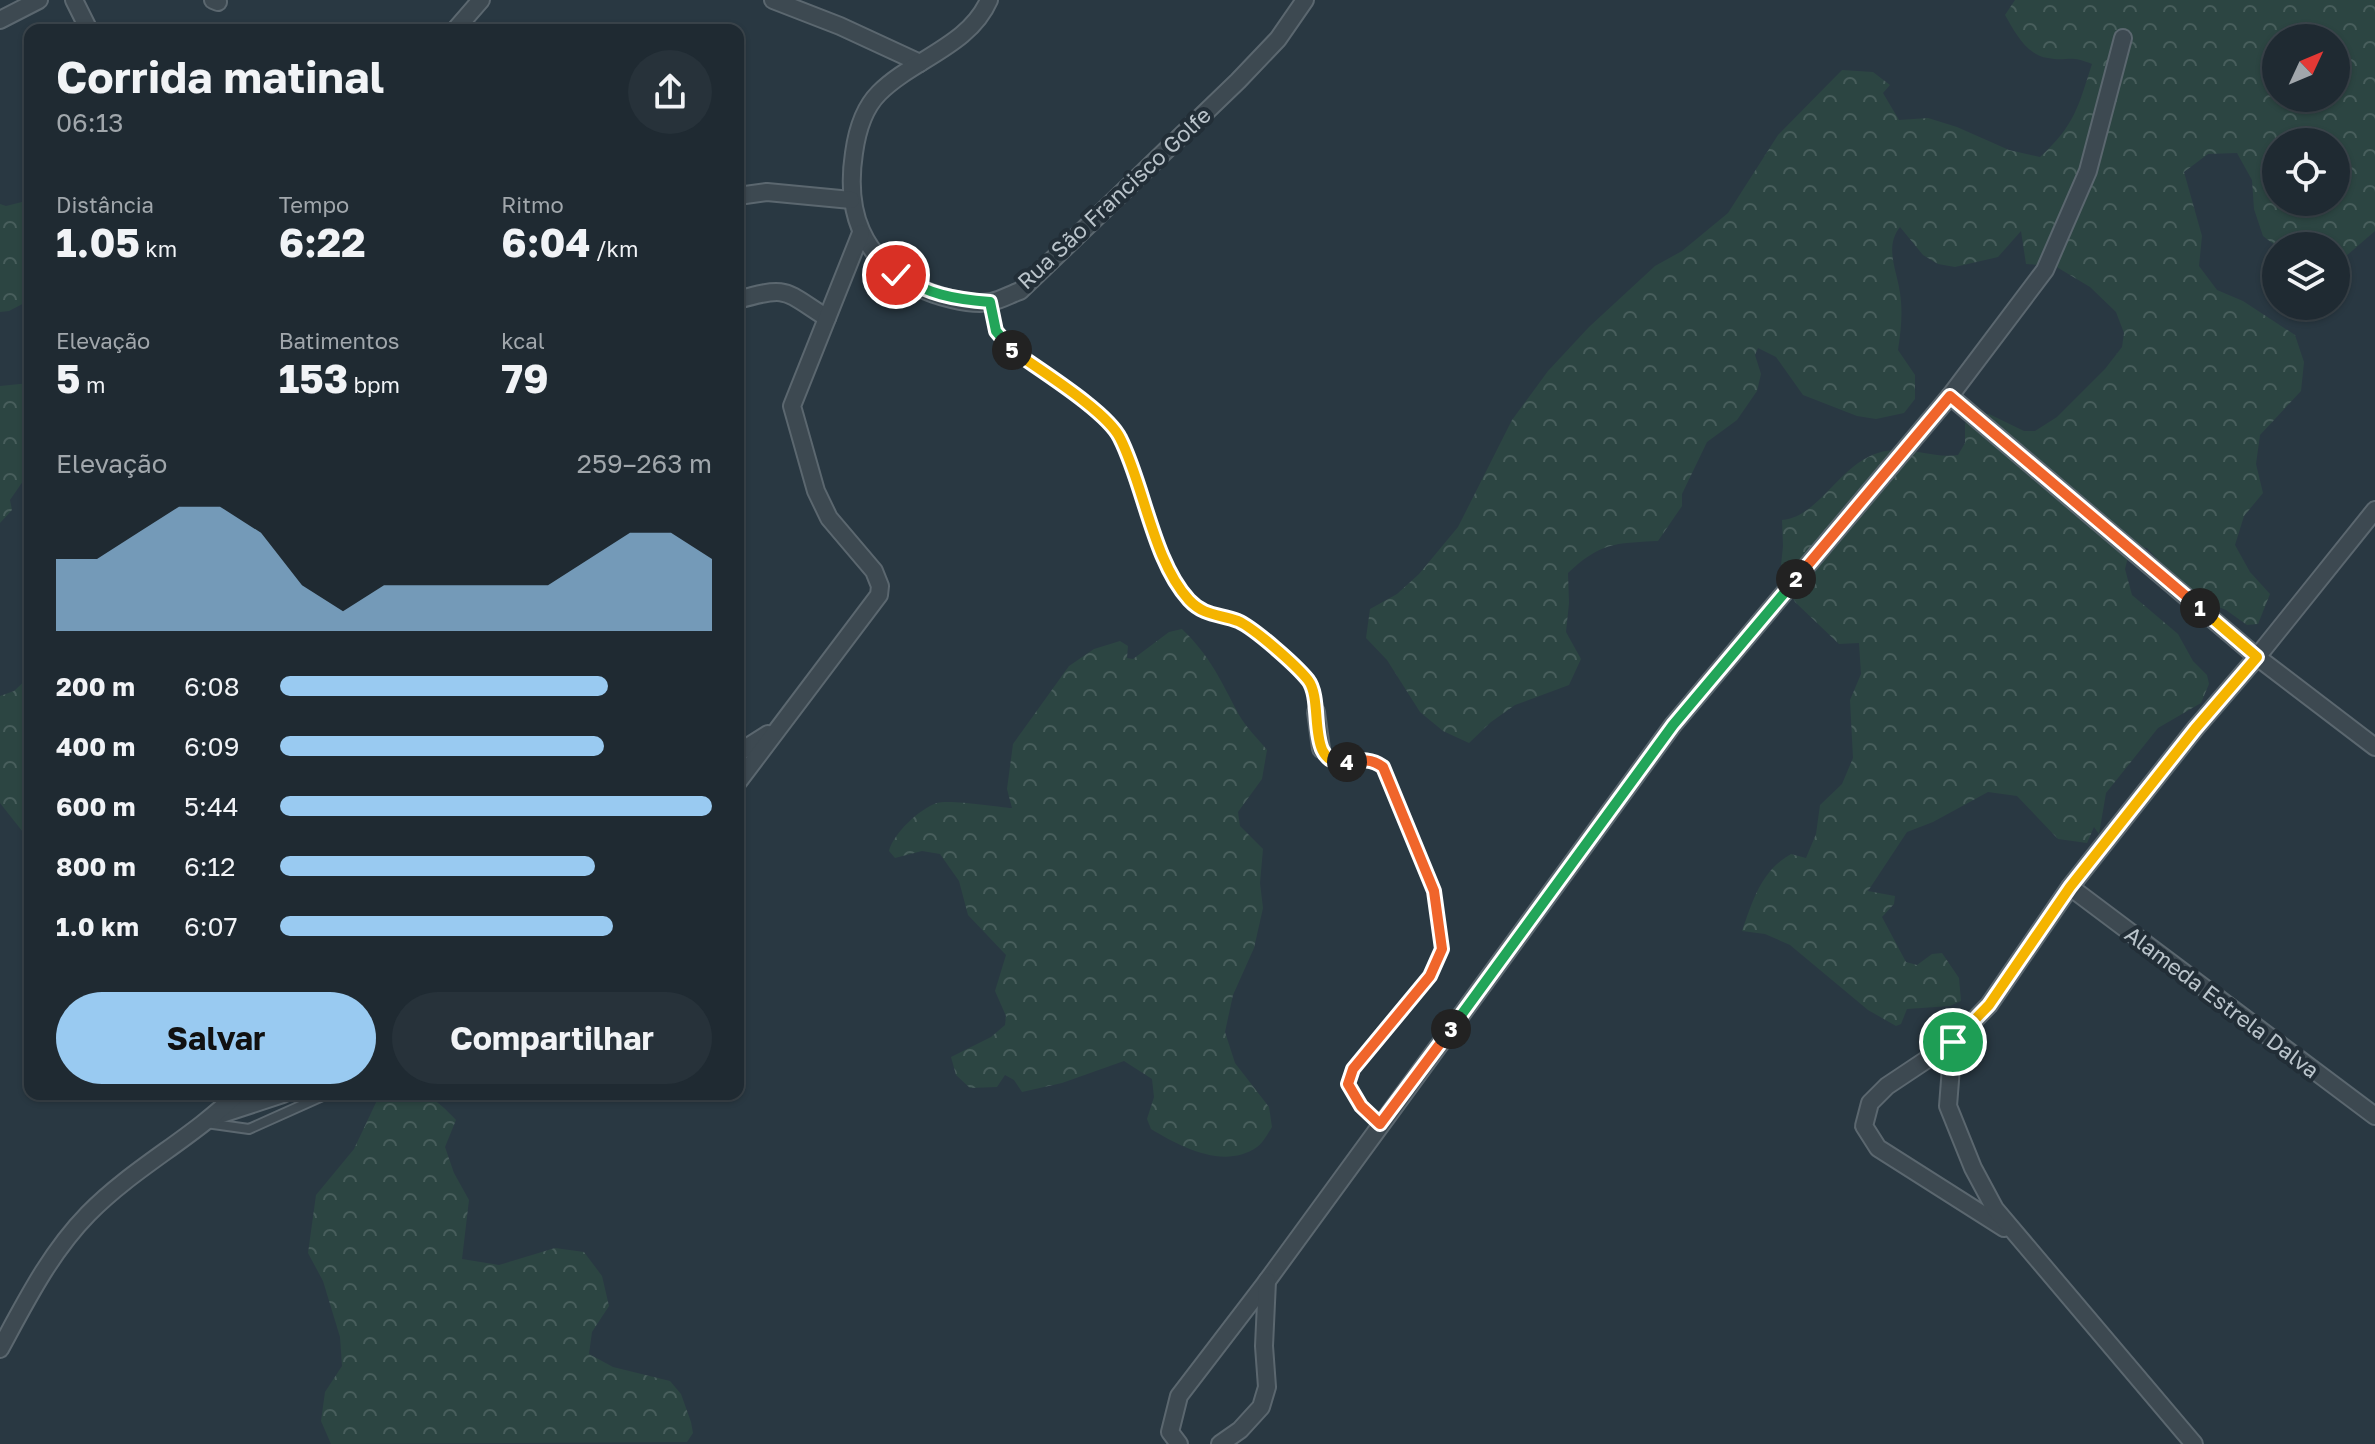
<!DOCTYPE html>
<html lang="pt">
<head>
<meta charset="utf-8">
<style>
	:root { --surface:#1f2a32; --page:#27323a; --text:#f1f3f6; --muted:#a1a7ac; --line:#3c464d; --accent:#99caf1 }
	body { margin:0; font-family:"Golos Text",sans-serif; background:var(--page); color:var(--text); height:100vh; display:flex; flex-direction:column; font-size:30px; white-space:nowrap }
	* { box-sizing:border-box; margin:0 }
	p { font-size:26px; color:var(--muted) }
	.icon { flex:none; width:44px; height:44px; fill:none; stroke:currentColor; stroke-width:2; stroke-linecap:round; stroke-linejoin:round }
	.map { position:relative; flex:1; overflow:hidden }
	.details { position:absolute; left:24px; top:24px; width:720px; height:1076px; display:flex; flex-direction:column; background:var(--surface); border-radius:16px; box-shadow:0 2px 6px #0004,0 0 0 2px var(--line) }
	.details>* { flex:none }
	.needle { width:52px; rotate:46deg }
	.fabs { position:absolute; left:2262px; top:24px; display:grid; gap:16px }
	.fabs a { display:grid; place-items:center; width:88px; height:88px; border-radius:50%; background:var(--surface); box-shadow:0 2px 6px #0004,0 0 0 2px var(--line); font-size:40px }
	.pin { position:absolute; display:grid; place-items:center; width:68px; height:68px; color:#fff; margin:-34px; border:4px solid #fff; border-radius:50%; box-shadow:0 2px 8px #0007 }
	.km { position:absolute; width:40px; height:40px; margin:-20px; border-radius:50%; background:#222; color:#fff; font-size:22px; line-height:40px; text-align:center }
	.round { display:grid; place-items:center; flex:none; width:84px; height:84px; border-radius:42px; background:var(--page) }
	.head { display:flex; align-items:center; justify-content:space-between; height:136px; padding:0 32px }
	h1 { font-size:44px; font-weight:700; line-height:60px }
	.stats { display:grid; grid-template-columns:repeat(3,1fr); gap:12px; height:136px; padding:8px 32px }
	.stats div { display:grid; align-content:center }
	.stats b { font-size:40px; font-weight:700 }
	.stats small { font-size:22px; font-weight:400 }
	.stats p { font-size:22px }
	.chart { height:224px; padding:16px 32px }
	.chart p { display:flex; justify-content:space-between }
	.chart svg { width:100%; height:144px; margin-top:8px; fill:var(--accent); opacity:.7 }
	.button { display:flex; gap:16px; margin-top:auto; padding:16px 32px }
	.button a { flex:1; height:92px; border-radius:48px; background:var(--accent); color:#111; font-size:32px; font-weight:700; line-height:92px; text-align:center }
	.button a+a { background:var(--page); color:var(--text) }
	ul { padding:0 32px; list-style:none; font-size:26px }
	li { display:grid; grid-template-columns:128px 96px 1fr; align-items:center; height:60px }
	li i { height:20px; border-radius:10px; background:var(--accent) }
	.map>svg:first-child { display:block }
	.forest { fill:url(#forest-crowns); fill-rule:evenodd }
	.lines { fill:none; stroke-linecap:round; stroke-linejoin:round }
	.service-casing { stroke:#5b676f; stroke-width:12 }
	.minor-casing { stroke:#5b676f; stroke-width:20 }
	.path { stroke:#4b605f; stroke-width:3; stroke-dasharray:6 6; stroke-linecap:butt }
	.service { stroke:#3d4951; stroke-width:8 }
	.minor { stroke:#3d4951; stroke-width:16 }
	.split-1-casing { stroke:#fff; stroke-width:16 }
	.split-2-casing { stroke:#fff; stroke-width:16 }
	.split-3-casing { stroke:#fff; stroke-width:16 }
	.split-4-casing { stroke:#fff; stroke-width:16 }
	.split-5-casing { stroke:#fff; stroke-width:16 }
	.split-6-casing { stroke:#fff; stroke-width:16 }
	.split-1 { stroke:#f5b400; stroke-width:10 }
	.split-2 { stroke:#f0652b; stroke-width:10 }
	.split-3 { stroke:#22a559; stroke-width:10 }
	.split-4 { stroke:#f0652b; stroke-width:10 }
	.split-5 { stroke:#f5b400; stroke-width:10 }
	.split-6 { stroke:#22a559; stroke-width:10 }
	.labels { text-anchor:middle; stroke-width:8; stroke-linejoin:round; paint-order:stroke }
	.street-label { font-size:22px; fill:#bac4cb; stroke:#222e37 }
</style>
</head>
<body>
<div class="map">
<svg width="2375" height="1444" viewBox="0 0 2375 1444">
	<defs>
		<pattern id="forest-crowns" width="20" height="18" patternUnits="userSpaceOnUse" patternTransform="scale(2)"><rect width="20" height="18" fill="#2c4542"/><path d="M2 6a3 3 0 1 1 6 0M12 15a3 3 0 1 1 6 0" fill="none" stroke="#485e5c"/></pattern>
	</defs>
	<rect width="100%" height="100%" fill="#293842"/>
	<g class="forest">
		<path d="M2015 0H2375V231L2345 257 2336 259V246H2276L2263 236 2254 209 2252 180 2237 153 2208 154 2184 172 2202 236 2199 266 2217 290 2243 301 2295 335 2304 362 2301 391 2260 435 2256 464 2263 493 2244 516 2235 545 2250 572 2270 594 2258 624 2247 625 2226 610 2192 596 2147 548 2137 547 2129 553 2125 569 2132 595 2178 634 2193 661 2207 675 2209 684 2201 703 2158 728 2106 793 2099 834 2094 827 2087 843 2058 839 2017 796 1988 792 1933 822 1907 832 1868 891 1895 896 1894 904 1882 917 1906 962 1917 965 1932 954 1942 953 1959 978 1961 1001 1950 1006 1907 1009 1901 1024 1896 1026 1868 1010 1790 945 1765 934 1742 931C1753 900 1761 871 1791 854L1806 858 1816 834 1820 805 1842 784 1853 758 1850 700 1861 674 1859 643 1839 644 1795 602 1780 575 1783 546 1782 520C1819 517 1840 464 1878 453 1905 444 1931 459 1958 455L1965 443V423L1973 415 1989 414 2024 431H2035L2057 417 2105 369 2122 347 2124 333 2116 312 2090 287 2055 266 2026 264 2021 231 1998 257 1955 267 1938 264 1923 255 1900 227C1884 247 1897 270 1900 293 1903 312 1901 331 1898 350L1915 375V399L1904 413 1876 419 1857 416 1803 395 1776 357 1758 348 1755 355 1761 374 1757 391 1737 420 1707 442 1682 494V506L1658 541C1614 543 1600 543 1568 573L1569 603 1566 632 1581 659 1569 685 1515 705 1491 722 1469 743 1443 731 1420 712 1387 660 1366 638 1370 609 1397 594 1419 574 1458 527 1512 420 1548 371 1589 327 1655 266 1682 251 1728 213 1778 135 1842 70 1873 72 1890 85 1883 93 1899 120 1928 118 1957 127 2009 150 2040 157C2075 125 2078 107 2092 64 2069 54 2068 62 2048 58 2026 55 2015 32 2005 15ZM2276 38H2336V98H2276ZM2276 142H2336V202H2276Z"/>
		<path d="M30 200V300L9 311 0 312V204L6 206Z"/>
		<path d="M30 383V471L10 500 12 510 0 523V386Z"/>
		<path d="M1182 629C1211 657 1221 681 1239 715 1246 727 1258 739 1267 750L1262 779 1238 812 1240 826 1263 849 1260 883 1263 908 1254 948 1233 995 1225 1032 1235 1063 1269 1107 1272 1127C1268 1133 1263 1143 1257 1147 1224 1170 1181 1147 1151 1129L1147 1119 1154 1097 1152 1079 1124 1061 1062 1083 1022 1092 1014 1080 1005 1075 997 1087 970 1088 956 1075 951 1057 991 1037 1005 1025 1006 1016 995 991 1006 955 968 915 959 881 940 854 922 851 895 858 889 851C893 834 919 809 937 803 949 799 997 807 1012 808L1007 789 1013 744 1069 666 1094 649 1120 641 1128 646 1127 658 1133 659 1169 632Z"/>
		<path d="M30 676V841L0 803V696L14 691Z"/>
		<path d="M380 1094C422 1094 426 1088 456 1120L445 1147 454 1173 469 1200 462 1259 499 1265 555 1248 584 1252 602 1276 609 1306 592 1332 589 1354 613 1367 670 1381 681 1394 691 1422 693 1433 687 1442 331 1444 321 1421 325 1392 342 1366 340 1337 323 1281 308 1253 316 1195 354 1149Z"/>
	</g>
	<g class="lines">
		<defs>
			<path id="service" d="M206 1123 249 1129 327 1094"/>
			<g id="minor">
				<path d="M74 0 89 30"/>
				<path d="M213 0 218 2"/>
				<path d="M773 0 840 26 920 63"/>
				<path d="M989 0C969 46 913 59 879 93 863 109 857 131 854 153 845 212 862 257 915 286 935 296 969 306 991 302 1001 300 1011 294 1020 291L1238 81 1278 39 1305 0"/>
				<path d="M0 20 39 0"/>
				<path d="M455 30 481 0"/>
				<path d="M738 196 767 192 851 200"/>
				<path d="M738 300C789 285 784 291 827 318"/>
				<path d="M1950 396 2257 657 2375 747"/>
				<path d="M1316 712 1321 749"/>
				<path d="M738 753 768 734"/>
				<path d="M738 782 879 595 880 586 874 571 829 518 816 491 792 406 861 233"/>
				<path d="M2070 887 2375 1116"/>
				<path d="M1953 1042 1887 1086 1870 1103 1864 1126 1878 1148 2004 1228"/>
				<path d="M219 1115 283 1094"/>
				<path d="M0 1349C26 1301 50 1253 88 1214 133 1168 191 1139 237 1094"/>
				<path d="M1179 1444 1170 1432 1179 1396 1267 1281 1673 725 1950 396 2045 270 2088 171 2123 38"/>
				<path d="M1220 1444 1240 1430 1261 1407 1267 1387 1264 1346 1267 1281"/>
				<path d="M2194 1444 1995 1209 1973 1168 1948 1106 1953 1042 1989 1005 2070 887 2195 729 2257 657 2375 510"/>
			</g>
		</defs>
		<use href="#service" class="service-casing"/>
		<use href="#minor" class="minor-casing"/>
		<g class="path">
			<path d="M993 318 996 331 1001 340 1100 415 1120 436 1167 563 1186 597 1210 616 1239 622 1274 648 1310 682 1313 697"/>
			<path d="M1331 761C1349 768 1366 754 1383 767L1434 891 1442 949 1430 976 1353 1069 1348 1084 1361 1106 1368 1113"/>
		</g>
		<use href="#service" class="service"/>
		<use href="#minor" class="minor"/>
	</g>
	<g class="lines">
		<defs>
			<path id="split-1" d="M1953 1042 1989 1005 2070 887 2195 729 2257 657 2200 608"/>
			<path id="split-2" d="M1796 579 1950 396 2200 608"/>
			<path id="split-3" d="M1451 1029 1673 725 1796 579"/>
			<path id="split-4" d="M1347 762C1361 760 1371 758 1383 767L1434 891 1442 949 1430 976 1353 1069 1348 1084 1361 1106 1380 1124 1451 1029"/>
			<path id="split-5" d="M1012 350C1038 369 1107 411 1120 438 1144 485 1153 561 1189 600 1204 616 1219 614 1238 621 1254 628 1296 665 1308 680 1325 702 1304 768 1347 762"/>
			<path id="split-6" d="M896 275C930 294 951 299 990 302L996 331 1012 350"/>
		</defs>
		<use href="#split-1" class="split-1-casing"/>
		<use href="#split-2" class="split-2-casing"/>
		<use href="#split-3" class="split-3-casing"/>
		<use href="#split-4" class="split-4-casing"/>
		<use href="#split-5" class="split-5-casing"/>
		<use href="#split-6" class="split-6-casing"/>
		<use href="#split-1" class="split-1"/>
		<use href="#split-2" class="split-2"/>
		<use href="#split-3" class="split-3"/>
		<use href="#split-4" class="split-4"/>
		<use href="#split-5" class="split-5"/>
		<use href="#split-6" class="split-6"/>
	</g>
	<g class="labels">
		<g class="street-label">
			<text transform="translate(1114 198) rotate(-43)" y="8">Rua São Francisco Golfe</text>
			<text transform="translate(2222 1002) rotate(37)" y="8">Alameda Estrela Dalva</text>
		</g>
	</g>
</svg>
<div class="fabs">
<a><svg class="needle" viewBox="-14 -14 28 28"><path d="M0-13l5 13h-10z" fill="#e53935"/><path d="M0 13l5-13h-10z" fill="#a1a7ac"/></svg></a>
<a><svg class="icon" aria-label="locate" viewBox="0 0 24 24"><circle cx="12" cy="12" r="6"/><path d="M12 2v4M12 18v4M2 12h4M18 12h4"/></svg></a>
<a><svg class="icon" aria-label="layers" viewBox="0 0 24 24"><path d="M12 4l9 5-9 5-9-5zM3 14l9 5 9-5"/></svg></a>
</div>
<div class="pin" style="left:1953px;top:1042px;background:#1e9e55"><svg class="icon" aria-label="arrive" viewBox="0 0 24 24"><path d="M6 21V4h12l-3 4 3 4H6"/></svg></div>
<div class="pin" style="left:896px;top:275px;background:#d93025"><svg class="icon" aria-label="check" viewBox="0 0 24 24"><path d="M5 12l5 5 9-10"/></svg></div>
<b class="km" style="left:2200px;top:608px">1</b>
<b class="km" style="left:1796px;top:579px">2</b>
<b class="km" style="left:1451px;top:1029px">3</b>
<b class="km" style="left:1347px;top:762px">4</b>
<b class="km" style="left:1012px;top:350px">5</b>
<section class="details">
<div class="head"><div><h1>Corrida matinal</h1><p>06:13</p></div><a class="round"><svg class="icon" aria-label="share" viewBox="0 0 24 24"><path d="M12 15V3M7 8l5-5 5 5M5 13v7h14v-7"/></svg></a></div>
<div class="stats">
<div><p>Distância</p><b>1.05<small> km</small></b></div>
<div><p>Tempo</p><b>6:22</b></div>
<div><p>Ritmo</p><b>6:04<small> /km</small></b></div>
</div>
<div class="stats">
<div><p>Elevação</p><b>5<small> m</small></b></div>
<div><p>Batimentos</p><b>153<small> bpm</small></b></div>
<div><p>kcal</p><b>79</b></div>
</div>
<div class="chart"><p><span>Elevação</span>259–263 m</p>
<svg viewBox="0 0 160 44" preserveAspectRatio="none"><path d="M0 44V22L10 22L20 14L30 6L40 6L50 14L60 30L70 38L80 30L90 30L100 30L110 30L120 30L130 22L140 14L150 14L160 22V44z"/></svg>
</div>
<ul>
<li><b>200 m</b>6:08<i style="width:76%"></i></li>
<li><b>400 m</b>6:09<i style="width:75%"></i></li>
<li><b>600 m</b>5:44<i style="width:100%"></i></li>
<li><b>800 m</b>6:12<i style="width:73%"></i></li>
<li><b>1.0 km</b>6:07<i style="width:77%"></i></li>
</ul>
<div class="button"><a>Salvar</a><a>Compartilhar</a></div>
</section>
</div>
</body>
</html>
